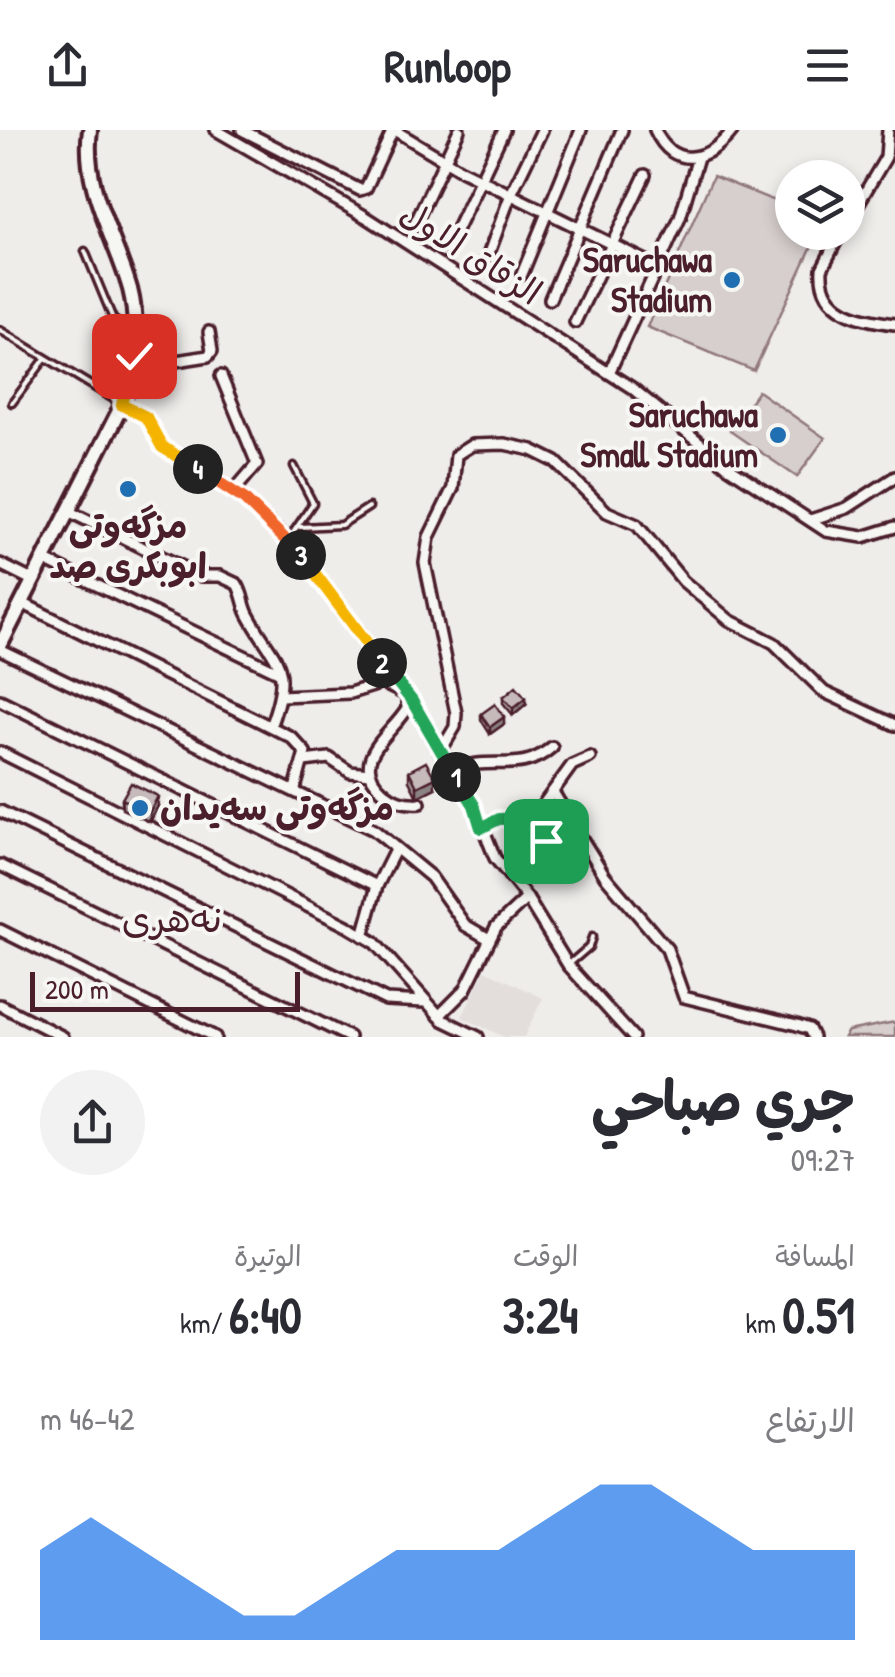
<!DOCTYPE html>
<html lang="ar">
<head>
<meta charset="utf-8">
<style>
	:root { --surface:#fff; --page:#f2f2f3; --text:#2b2b33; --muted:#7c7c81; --accent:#1a73e8 }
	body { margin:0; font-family:"Patrick Hand","Playpen Sans Arabic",sans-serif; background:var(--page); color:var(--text); direction:rtl; height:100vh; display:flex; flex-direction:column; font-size:38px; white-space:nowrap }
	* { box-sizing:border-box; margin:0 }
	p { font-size:32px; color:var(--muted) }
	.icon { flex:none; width:55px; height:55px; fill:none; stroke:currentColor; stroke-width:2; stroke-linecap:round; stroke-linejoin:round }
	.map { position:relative; height:907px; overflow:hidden; direction:ltr }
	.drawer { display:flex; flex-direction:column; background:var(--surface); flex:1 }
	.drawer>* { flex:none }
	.controls { position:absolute; left:775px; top:30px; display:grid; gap:20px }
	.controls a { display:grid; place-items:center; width:90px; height:90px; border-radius:50%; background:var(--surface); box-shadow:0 5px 15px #0003; font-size:50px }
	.scale { position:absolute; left:30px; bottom:25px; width:270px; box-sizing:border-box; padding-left:10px; border:5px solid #4a1f2b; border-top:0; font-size:28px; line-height:35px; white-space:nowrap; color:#4a1f2b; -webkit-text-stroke:8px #f6f6f2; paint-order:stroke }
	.pin { position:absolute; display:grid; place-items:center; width:85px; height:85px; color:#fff; margin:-42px; border-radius:20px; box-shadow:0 5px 15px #0006 }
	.km { position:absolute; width:50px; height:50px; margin:-25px; border-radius:50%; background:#222; color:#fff; font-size:28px; line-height:50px; text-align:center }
	.round { display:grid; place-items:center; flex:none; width:105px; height:105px; border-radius:52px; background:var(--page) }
	.headline { display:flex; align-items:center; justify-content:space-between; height:170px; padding:0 40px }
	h1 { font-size:55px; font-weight:700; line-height:75px }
	.metrics { display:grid; grid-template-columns:repeat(3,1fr); gap:15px; height:170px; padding:10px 40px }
	.metrics div { display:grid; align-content:center }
	.metrics b { font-size:50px; font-weight:700 }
	.metrics small { font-size:28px; font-weight:400 }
	.metrics p { font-size:28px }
	.chart { height:280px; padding:20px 40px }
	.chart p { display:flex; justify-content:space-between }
	.chart svg { width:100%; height:180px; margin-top:10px; fill:var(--accent); opacity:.7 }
	header { display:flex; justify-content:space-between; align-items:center; height:130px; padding:0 40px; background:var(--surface); font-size:45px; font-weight:700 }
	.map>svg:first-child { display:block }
	.built { fill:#e3dedc }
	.green { fill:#d7cfce; stroke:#90777c; stroke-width:2.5 }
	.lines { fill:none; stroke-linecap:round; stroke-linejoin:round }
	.lane-casing { stroke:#4a1f2b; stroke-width:11 }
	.street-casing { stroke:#4a1f2b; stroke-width:16 }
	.secondary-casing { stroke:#4a1f2b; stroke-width:20 }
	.lane { stroke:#f6f6f2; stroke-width:4 }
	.street { stroke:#f6f6f2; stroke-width:9 }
	.secondary { stroke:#f6f6f2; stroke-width:12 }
	.wall { fill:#aaa0a1; stroke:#4a1f2b; stroke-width:2.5 }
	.shaded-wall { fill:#8b8283; stroke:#4a1f2b; stroke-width:2.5 }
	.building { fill:#c6babb; stroke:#4a1f2b; stroke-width:2.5 }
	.split-1-casing { stroke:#fff; stroke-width:20 }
	.split-2-casing { stroke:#fff; stroke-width:20 }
	.split-3-casing { stroke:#fff; stroke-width:20 }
	.split-4-casing { stroke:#fff; stroke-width:20 }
	.split-5-casing { stroke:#fff; stroke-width:20 }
	.split-1 { stroke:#22a559; stroke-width:12 }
	.split-2 { stroke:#22a559; stroke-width:12 }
	.split-3 { stroke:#f5b400; stroke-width:12 }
	.split-4 { stroke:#f0652b; stroke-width:12 }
	.split-5 { stroke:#f5b400; stroke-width:12 }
	.poi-dot { fill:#1f6fb2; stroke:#f6f6f2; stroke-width:4 }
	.labels { text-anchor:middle; stroke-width:8; stroke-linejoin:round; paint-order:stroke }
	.street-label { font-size:35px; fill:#4a1f2b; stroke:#f6f6f2 }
	.poi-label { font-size:35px; font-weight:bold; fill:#4a1f2b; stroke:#f6f6f2; text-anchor:end }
	.neighbourhood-label { font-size:38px; fill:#4a1f2b; stroke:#f6f6f2 }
</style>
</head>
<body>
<header><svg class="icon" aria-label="menu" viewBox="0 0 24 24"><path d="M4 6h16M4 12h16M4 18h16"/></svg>Runloop<svg class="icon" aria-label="share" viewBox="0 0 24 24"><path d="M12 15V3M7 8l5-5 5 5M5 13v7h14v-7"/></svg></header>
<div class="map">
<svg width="895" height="907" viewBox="0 0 895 907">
	<rect width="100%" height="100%" fill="#efedea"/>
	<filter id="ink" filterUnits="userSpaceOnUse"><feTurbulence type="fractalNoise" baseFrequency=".01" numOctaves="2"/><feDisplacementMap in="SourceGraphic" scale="20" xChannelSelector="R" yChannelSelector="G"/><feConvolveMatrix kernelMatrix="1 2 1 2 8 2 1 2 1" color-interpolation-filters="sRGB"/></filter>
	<g filter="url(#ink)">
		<path class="built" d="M485 840 543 868 524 907H504L462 887Z"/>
		<g class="green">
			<path d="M713 46 792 78V102L818 103 754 241 647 197Z"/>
			<path d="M758 261 825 308 797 347 730 301Z"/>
			<path d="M895 892V907H844L848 901Z"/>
		</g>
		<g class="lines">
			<defs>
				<g id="lane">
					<path d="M85 121 113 189 131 202"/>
					<path d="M0 200 120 273"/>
					<path d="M12 273 45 229"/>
					<path d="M300 397 341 395 369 377"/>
					<path d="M288 410 313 373 294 336"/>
					<path d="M568 835 589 817 592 807"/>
				</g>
				<g id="street">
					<path d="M216 0 366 87 632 258 727 336 826 401 863 407 895 397"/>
					<path d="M242 0 360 60 366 58 393 0"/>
					<path d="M394 0 461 40 658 137"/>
					<path d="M655 0C674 42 710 30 733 0"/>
					<path d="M848 91 886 27 888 0"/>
					<path d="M414 96 459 0"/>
					<path d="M841 102 822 139C819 182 861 190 895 194"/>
					<path d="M448 118 504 0"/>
					<path d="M486 131 511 64 542 0"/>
					<path d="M522 144 581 0"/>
					<path d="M550 169 622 0"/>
					<path d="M575 192 645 45"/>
					<path d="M134 226 176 231 208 226 212 221 209 202"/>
					<path d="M609 243 680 88 698 27"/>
					<path d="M221 246 257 334 233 362"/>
					<path d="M122 275 147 287 162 317 244 369 294 416 412 571 474 675 495 728 527 768 568 835 633 907"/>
					<path d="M70 382 201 446H220L237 454C243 463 243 474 248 484 274 533 294 531 271 594"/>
					<path d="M810 390 847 378 895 347"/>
					<path d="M44 430 280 543"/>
					<path d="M0 434 34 451"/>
					<path d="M22 473 291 607 305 622 295 659"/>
					<path d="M0 520 374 700 431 747 465 795 489 809"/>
					<path d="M280 566 350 563 382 553 407 565V579C391 605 348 630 382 660 394 671 404 674 420 673"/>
					<path d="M0 570 377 756"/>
					<path d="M0 622 347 796 374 812 443 890 478 907"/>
					<path d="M440 622 455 597 456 583 425 433 429 407 453 358 456 325 472 315 504 314 532 320 556 332 607 382 637 395 683 451 729 490 774 513 824 562 895 595"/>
					<path d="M304 631 329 628 350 642 370 644"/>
					<path d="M452 642C490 622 518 647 552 617"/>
					<path d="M553 662 605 746 667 819 684 867 797 895 809 899 813 907"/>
					<path d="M0 681 386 870 424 872"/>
					<path d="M526 688 546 711"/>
					<path d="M481 698 499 689 535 686 572 635 590 627"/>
					<path d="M0 735 349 907"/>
					<path d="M0 800 215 907"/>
					<path d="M363 806 377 756 395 720"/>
					<path d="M0 875 63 907"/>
					<path d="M439 886 465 860 496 797 527 768"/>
				</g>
				<path id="secondary" d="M0 516 122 275C134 237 140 198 130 159 115 106 82 57 90 0"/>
			</defs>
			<use href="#lane" class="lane-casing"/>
			<use href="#street" class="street-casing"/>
			<use href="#secondary" class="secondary-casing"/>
			<use href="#lane" class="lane"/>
			<use href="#street" class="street"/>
			<use href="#secondary" class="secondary"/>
		</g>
		<g class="wall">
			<path d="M503 567 526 574 513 585 503 573Z"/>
			<path d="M481 584 504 594 490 604 481 590Z"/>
			<path d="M409 641 435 658 417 667 409 651Z"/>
			<path d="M122 669 158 676 150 692 122 679Z"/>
		</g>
		<g class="shaded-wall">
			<path d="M526 568V574L513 585V578Z"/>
			<path d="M504 587V594L490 604V597Z"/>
			<path d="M435 648V658L417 667V657Z"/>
			<path d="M158 666V676L150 692V682Z"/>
		</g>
		<g class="building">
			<path d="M516 556 526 568 513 578 503 567Z"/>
			<path d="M495 574 504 587 490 597 481 584Z"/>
			<path d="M426 632 435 648 417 657 409 641Z"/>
			<path d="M131 653 158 666 150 682 122 669Z"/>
		</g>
	</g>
	<g class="lines" filter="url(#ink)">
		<defs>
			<path id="split-1" d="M456 647 474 675 481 698 499 689 526 688 546 711"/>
			<path id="split-2" d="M382 533 412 571 456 647"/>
			<path id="split-3" d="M301 425 382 533"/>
			<path id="split-4" d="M198 339 244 369 301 425"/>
			<path id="split-5" d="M134 226 122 275 146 287 162 317 198 339"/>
		</defs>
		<use href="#split-1" class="split-1-casing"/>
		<use href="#split-2" class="split-2-casing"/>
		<use href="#split-3" class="split-3-casing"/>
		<use href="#split-4" class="split-4-casing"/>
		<use href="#split-5" class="split-5-casing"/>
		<use href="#split-1" class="split-1"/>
		<use href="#split-2" class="split-2"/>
		<use href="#split-3" class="split-3"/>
		<use href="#split-4" class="split-4"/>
		<use href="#split-5" class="split-5"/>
	</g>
	<g class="poi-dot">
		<circle cx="732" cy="150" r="10"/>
		<circle cx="778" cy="305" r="10"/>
		<circle cx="128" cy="359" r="10"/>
		<circle cx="140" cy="678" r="10"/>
	</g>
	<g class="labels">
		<g class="street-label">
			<text transform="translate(471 123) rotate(33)" y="12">الزقاق الاول</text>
		</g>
		<g class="poi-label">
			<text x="712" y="142">Saruchawa<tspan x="712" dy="40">Stadium</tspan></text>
			<text x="758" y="297">Saruchawa<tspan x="758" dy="40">Small Stadium</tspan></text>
			<text x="128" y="408" text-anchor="middle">مزگەوتی<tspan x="128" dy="40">ابوبکری صد</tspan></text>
			<text x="160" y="690" text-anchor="start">مزگەوتی سەیدان</text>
		</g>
		<g class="neighbourhood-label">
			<text x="172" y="802">نەھری</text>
		</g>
	</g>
</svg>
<div class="controls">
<a><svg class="icon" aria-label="layers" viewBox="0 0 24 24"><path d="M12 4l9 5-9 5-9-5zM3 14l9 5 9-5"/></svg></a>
</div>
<div class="scale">200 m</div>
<div class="pin" style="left:546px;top:711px;background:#1e9e55"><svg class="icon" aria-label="arrive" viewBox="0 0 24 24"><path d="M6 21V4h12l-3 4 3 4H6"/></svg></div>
<div class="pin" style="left:134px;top:226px;background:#d93025"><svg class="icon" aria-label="check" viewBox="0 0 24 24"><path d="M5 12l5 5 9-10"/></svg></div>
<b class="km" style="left:456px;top:647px">1</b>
<b class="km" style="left:382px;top:533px">2</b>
<b class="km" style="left:301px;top:425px">3</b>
<b class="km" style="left:198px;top:339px">4</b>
</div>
<section class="drawer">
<div class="headline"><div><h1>جري صباحي</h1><p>09:27</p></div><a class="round"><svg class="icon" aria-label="share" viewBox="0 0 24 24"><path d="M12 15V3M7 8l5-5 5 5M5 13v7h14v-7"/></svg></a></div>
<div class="metrics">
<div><p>المسافة</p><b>0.51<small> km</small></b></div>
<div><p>الوقت</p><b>3:24</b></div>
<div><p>الوتيرة</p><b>6:40<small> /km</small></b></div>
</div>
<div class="chart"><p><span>الارتفاع</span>42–46 m</p>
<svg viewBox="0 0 160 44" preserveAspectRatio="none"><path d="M0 44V22L10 14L20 22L30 30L40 38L50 38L60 30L70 22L80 22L90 22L100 14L110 6L120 6L130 14L140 22L150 22L160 22V44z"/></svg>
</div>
</section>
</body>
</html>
